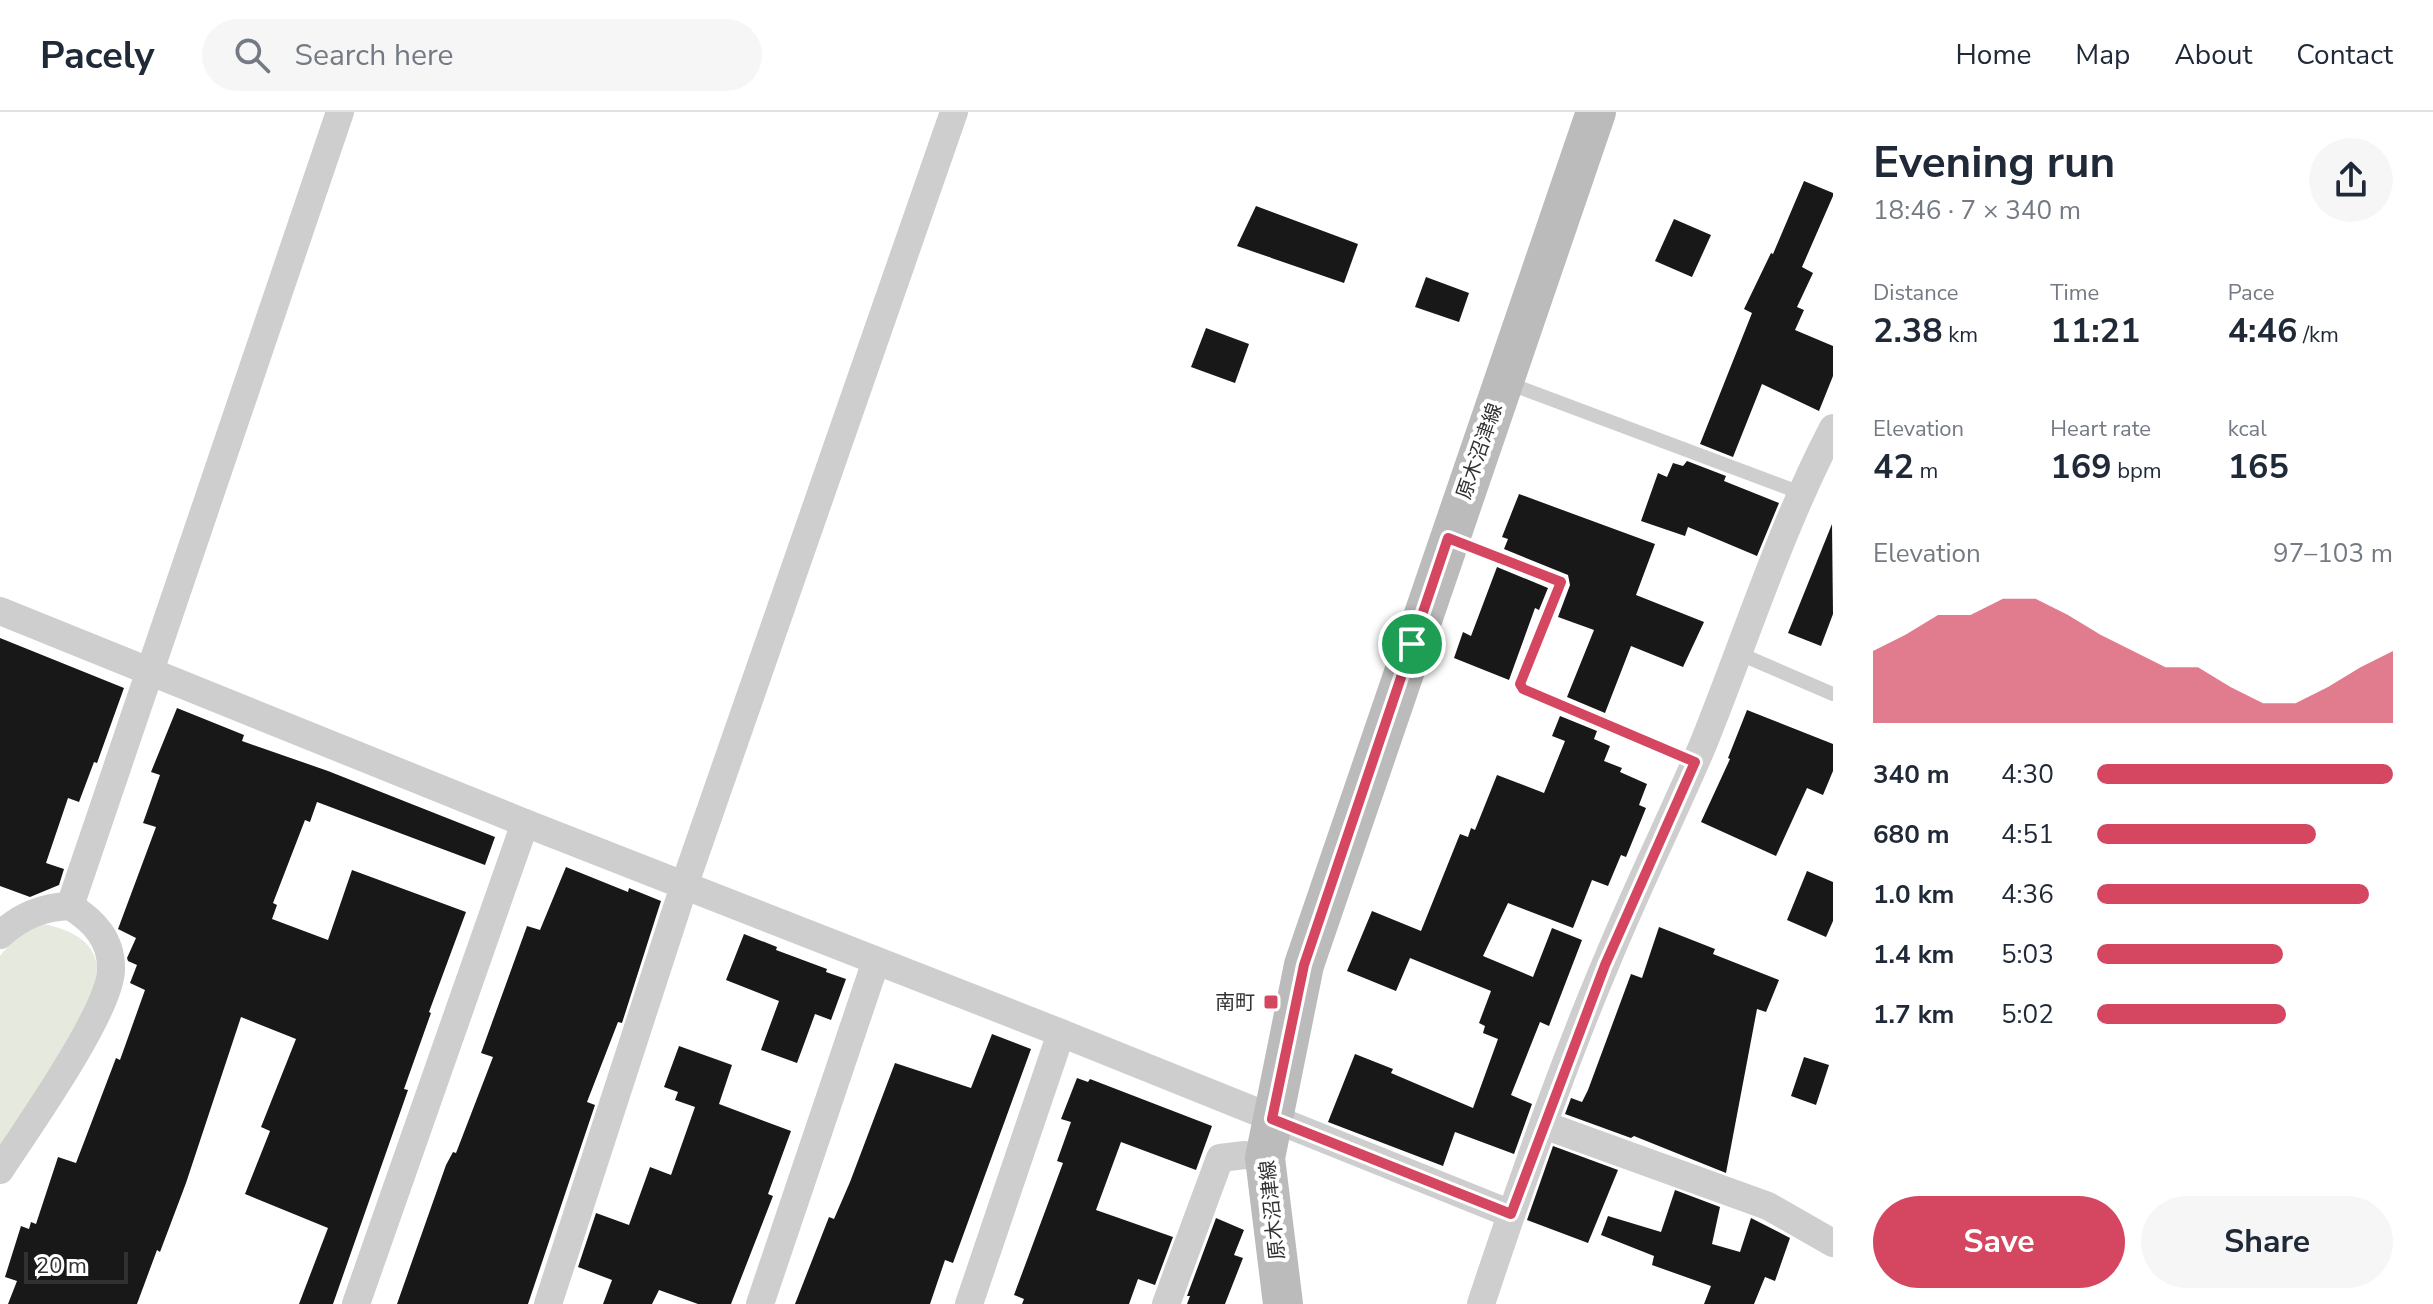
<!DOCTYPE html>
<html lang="en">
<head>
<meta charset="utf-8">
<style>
	:root { --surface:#fff; --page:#f6f6f7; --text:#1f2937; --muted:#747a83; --line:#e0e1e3; --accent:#d54660 }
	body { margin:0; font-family:"Nunito Sans","Noto Sans JP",sans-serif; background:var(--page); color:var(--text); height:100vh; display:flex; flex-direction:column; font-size:30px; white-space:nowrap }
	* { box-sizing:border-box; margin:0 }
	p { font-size:26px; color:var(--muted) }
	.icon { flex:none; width:44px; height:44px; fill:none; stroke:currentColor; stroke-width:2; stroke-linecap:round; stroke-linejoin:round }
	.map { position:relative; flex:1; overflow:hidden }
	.drawer { display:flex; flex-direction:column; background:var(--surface); width:600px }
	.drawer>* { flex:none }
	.scale { position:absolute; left:24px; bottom:20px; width:104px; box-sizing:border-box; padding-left:8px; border:4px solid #313131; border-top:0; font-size:22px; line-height:28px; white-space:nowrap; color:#313131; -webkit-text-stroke:6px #fff; paint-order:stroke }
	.pin { position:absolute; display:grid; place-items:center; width:68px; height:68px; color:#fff; margin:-34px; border:4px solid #fff; border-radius:50%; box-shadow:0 2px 8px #0007 }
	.round { display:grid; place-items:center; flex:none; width:84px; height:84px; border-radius:42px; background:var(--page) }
	.summary { display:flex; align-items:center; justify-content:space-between; height:136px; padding:0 40px }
	h1 { font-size:44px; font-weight:700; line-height:60px }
	.stats { display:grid; grid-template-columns:repeat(3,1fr); gap:12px; height:136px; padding:8px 40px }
	.stats div { display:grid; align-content:center }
	.stats b { font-size:34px; font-weight:700 }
	.stats small { font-size:22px; font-weight:400 }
	.stats p { font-size:22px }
	.chart { height:224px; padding:16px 40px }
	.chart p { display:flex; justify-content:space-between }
	.chart svg { width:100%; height:144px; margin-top:8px; fill:var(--accent); opacity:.7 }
	.cta { display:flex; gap:16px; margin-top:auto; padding:16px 40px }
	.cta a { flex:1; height:92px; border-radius:48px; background:var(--accent); color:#fff; font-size:32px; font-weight:700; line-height:92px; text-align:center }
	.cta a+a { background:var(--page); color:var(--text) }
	ul { padding:0 40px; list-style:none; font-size:26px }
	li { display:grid; grid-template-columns:128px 96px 1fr; align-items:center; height:60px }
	li i { height:20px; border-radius:10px; background:var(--accent) }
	header { display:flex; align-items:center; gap:48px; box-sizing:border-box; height:112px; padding:0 40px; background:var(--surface); border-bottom:2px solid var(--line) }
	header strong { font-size:38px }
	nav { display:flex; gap:44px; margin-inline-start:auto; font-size:28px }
	.search { width:560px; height:72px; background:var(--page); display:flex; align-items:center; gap:20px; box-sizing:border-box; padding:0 28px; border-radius:44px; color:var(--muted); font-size:30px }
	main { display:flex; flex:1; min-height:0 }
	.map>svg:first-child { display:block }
	.green { fill:#e5e9de }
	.building { fill:#181818 }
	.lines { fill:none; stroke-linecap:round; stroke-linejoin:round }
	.lane { stroke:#cecece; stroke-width:14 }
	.street { stroke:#cecece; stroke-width:28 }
	.secondary { stroke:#bbb; stroke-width:40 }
	.route-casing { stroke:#fff; stroke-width:16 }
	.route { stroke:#d54660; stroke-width:10 }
	.poi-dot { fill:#d54660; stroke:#fff; stroke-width:3 }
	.labels { text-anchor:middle; stroke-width:8; stroke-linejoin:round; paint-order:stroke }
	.street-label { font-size:20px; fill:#313131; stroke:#fff }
	.poi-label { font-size:20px; fill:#313131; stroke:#fff; text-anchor:end }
</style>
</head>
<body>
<header>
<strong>Pacely</strong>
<div class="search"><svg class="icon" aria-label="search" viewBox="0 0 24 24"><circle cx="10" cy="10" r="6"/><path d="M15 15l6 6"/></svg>Search here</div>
<nav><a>Home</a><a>Map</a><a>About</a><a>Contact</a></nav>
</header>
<main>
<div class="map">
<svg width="1833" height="1192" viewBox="0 0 1833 1192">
	<rect width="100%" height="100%" fill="#fff"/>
	<path class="green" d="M44 812C65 817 90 825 96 849 106 888 23 1004 0 1040V844L20 820Z"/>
	<g class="building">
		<path d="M1804 69 1833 81V84L1802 155 1813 161 1797 195 1804 198 1795 218 1833 234V264L1819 299 1762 272 1733 345 1700 332 1752 201 1744 197 1771 141 1773 142Z"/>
		<path d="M1256 94 1358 132 1344 171 1237 134Z"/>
		<path d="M1674 107 1711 123 1692 165 1655 149Z"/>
		<path d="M1426 165 1469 181 1459 210 1415 195Z"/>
		<path d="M1206 216 1249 232 1235 271 1191 255Z"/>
		<path d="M1687 349 1726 364 1724 369 1779 391 1757 444 1688 415 1685 424 1641 409 1658 361 1667 365 1673 351 1683 354Z"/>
		<path d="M1519 382 1655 432 1636 483 1704 510 1683 555 1631 534 1605 601 1567 585 1594 518 1558 505 1570 473 1568 463 1504 437 1508 427 1502 425Z"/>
		<path d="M1832 412 1833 502 1821 534 1788 521Z"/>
		<path d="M1497 455 1548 476 1539 498 1535 496 1509 568 1454 546 1463 520 1471 524Z"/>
		<path d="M0 526 124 576 97 651 94 650 79 690 68 686 46 751 64 757 59 773 30 785 0 774Z"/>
		<path d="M177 596 244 623 242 629 328 659 495 725 485 753 317 690 310 710 305 708 273 791 277 793 272 807 328 828 352 758 466 800 429 900 431 901 404 977 408 978 333 1192H299L328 1116 245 1082 270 1019 261 1015 296 927 241 905 186 1071 160 1140 157 1138 137 1192H8L17 1169 5 1165 21 1114 29 1117 31 1110 36 1112 58 1045 76 1051 116 946 120 948 145 878 130 871 137 853 128 849 127 846 136 826 118 817 156 715 143 711 160 663 151 660Z"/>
		<path d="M1747 598 1833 632V659L1823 683 1807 676 1776 744 1701 710 1730 647 1728 646Z"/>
		<path d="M1560 604 1597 619 1594 627 1610 634 1604 649 1622 656 1620 660 1647 672 1639 693 1646 696 1626 745 1621 743 1608 774 1592 768 1573 816 1508 791 1483 844 1533 865 1552 816 1582 828 1549 914 1540 910 1511 983 1532 992 1514 1042 1455 1020 1443 1054 1328 1010 1355 942 1393 957 1391 961 1473 996 1498 927 1483 921 1485 914 1479 911 1491 879 1410 846 1396 879 1347 859 1372 799 1421 819 1460 722 1468 725 1471 716 1475 718 1497 663 1544 681 1565 629 1552 624Z"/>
		<path d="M566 755 628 780 629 776 661 789 622 911 618 910 587 990 595 993 528 1192H397L446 1053 453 1040 456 1041 493 945 481 941 527 814 540 818Z"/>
		<path d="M1807 759 1833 770V809L1826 825 1787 808Z"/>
		<path d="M1659 815 1715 837 1713 842 1779 868 1766 900 1757 897 1726 1061 1634 1024 1631 1026 1565 1002 1571 986 1582 990 1588 978 1631 862 1642 866Z"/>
		<path d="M744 822 777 835 776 838 827 857 826 860 846 867 831 908 815 902 797 951 761 938 779 889 726 868Z"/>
		<path d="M992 922 1031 937 953 1151 945 1148 930 1192H795L829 1105 834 1107 850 1070 895 951 971 976Z"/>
		<path d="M679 934 732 953 719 992 791 1019 768 1082 773 1084 731 1192H698L659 1178 652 1192H603L612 1168 578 1155 596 1101 629 1113 650 1055 671 1063 695 995 675 988 678 980 664 975Z"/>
		<path d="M1804 945 1829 953 1816 993 1791 984Z"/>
		<path d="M1077 966 1088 970 1090 967 1212 1014 1196 1058 1121 1030 1096 1098 1173 1125 1155 1173 1138 1167 1129 1192H1022L1024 1187 1014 1183 1063 1051 1057 1049 1071 1010 1061 1007Z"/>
		<path d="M1553 1034 1618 1058 1588 1131 1527 1108Z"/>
		<path d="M1675 1078 1720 1095 1712 1132 1740 1140 1751 1106 1790 1126 1775 1169 1765 1165 1754 1192H1704L1711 1174 1652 1153 1654 1144 1601 1123 1608 1104 1661 1120Z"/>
		<path d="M1216 1106 1244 1118 1234 1143 1243 1146 1225 1192H1187L1190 1184H1187Z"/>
	</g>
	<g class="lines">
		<g class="lane">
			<path d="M1505 270 1801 381"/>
			<path d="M1453 427 1561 470 1520 572 1523 577 1695 650"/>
			<path d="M1740 542 1833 582"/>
		</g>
		<g class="street">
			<path d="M0 499 525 711 1061 921 1511 1102"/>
			<path d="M70 794 340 0"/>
			<path d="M0 823C21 804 42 795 70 794 94 809 112 828 111 858 110 900 26 1018 0 1058"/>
			<path d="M1544 1013 1768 1094 1833 1131"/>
			<path d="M356 1192 525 711"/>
			<path d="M548 1192 684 774 954 0"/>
			<path d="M760 1192 876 849"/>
			<path d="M969 1192 1061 921"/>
			<path d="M1166 1192 1220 1046 1245 1043 1265 1046"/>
			<path d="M1481 1192C1519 1077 1559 962 1606 851 1636 778 1671 707 1702 635 1745 529 1780 417 1833 316"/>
		</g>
		<path class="secondary" d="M1283 1192 1265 1046 1304 853 1596 0"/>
	</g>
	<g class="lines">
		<defs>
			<path id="route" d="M1448 426 1561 470 1520 572 1523 577 1695 650 1605 853 1511 1102 1272 1007 1304 853Z"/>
		</defs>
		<use href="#route" class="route-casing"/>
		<use href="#route" class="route"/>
	</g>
	<rect class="poi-dot" x="1263" y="882" width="16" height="16" rx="4"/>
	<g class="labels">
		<g class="street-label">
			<text transform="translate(1479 339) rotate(-71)" y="7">原木沼津線</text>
			<text transform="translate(1272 1098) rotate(-96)" y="7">原木沼津線</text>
		</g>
		<g class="poi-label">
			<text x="1255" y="897">南町</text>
		</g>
	</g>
</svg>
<div class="scale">20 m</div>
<div class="pin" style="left:1412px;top:532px;background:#1e9e55"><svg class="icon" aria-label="arrive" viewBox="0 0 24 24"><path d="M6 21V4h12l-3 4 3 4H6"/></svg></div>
</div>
<section class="drawer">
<div class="summary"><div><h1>Evening run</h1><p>18:46 · 7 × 340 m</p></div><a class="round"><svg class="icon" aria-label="share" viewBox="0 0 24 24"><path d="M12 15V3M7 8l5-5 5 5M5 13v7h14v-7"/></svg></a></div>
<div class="stats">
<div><p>Distance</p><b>2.38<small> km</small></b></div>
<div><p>Time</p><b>11:21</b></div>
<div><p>Pace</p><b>4:46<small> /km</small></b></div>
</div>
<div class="stats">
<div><p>Elevation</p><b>42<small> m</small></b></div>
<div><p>Heart rate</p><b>169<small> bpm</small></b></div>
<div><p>kcal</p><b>165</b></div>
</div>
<div class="chart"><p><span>Elevation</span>97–103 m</p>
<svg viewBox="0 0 160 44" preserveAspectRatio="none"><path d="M0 44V22L10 17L20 11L30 11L40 6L50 6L60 11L70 17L80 22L90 27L100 27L110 33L120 38L130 38L140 33L150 27L160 22V44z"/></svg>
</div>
<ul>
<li><b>340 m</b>4:30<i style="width:100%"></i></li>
<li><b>680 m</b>4:51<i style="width:74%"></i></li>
<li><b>1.0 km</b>4:36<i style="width:92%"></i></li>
<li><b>1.4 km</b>5:03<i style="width:63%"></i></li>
<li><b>1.7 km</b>5:02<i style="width:64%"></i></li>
</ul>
<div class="cta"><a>Save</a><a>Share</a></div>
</section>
</main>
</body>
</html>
